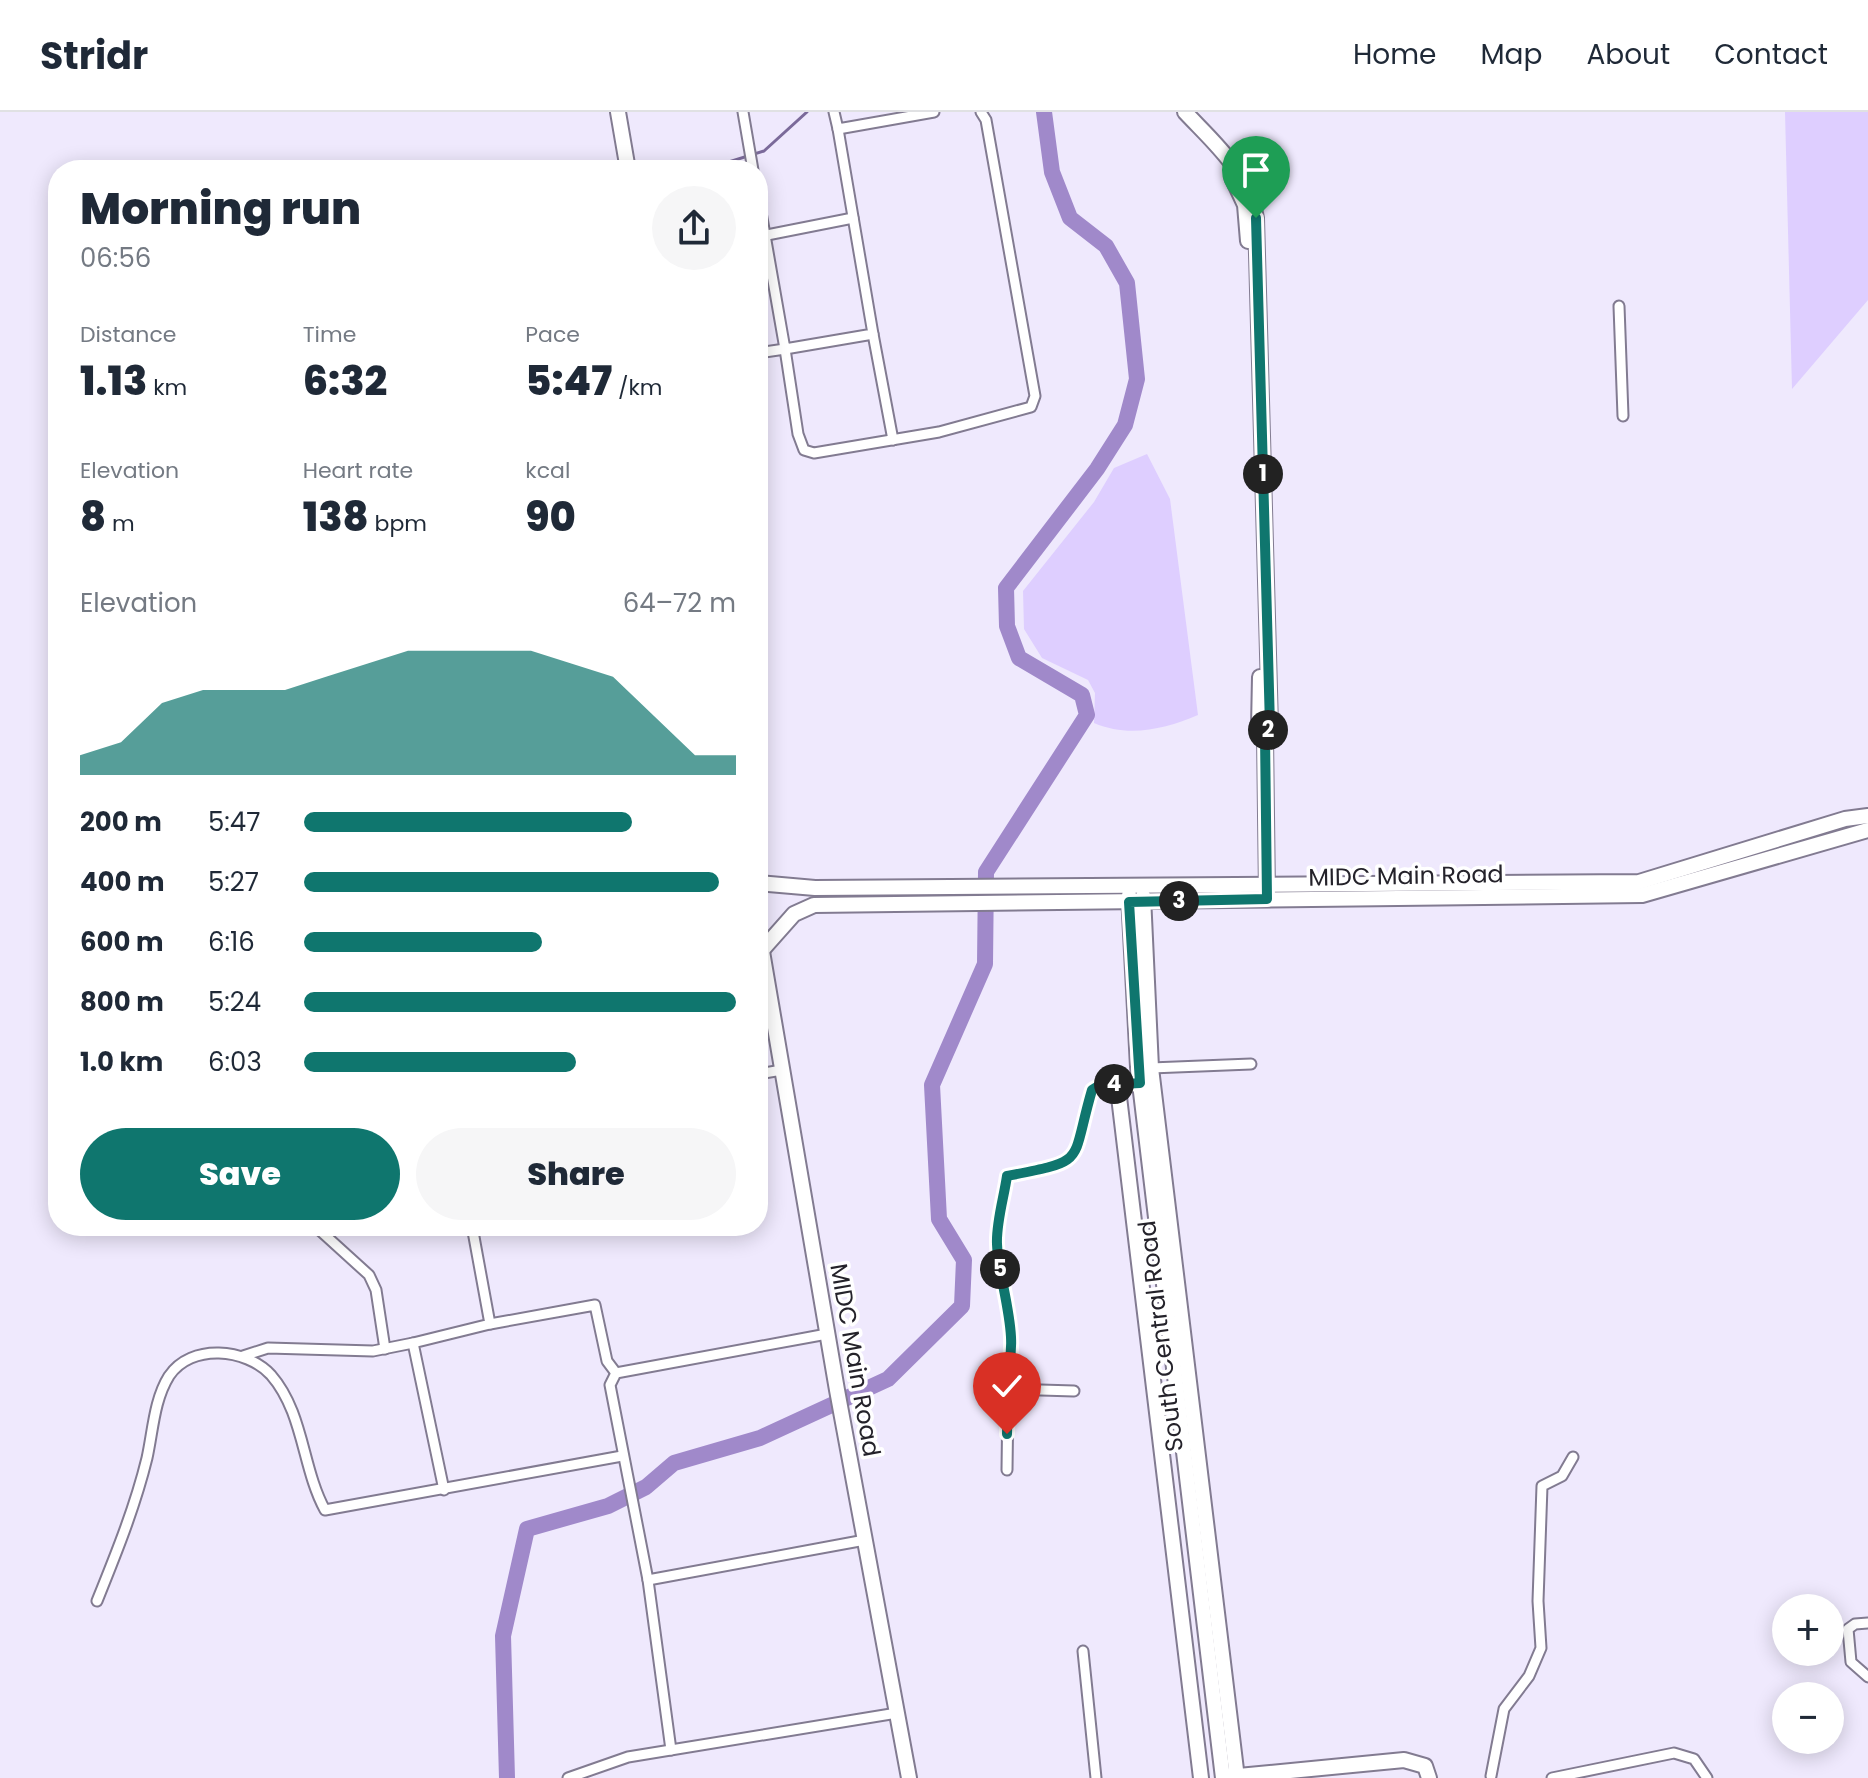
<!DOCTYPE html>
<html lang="en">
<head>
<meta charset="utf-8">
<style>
	:root { --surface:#fff; --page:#f6f6f7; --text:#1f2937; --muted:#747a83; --line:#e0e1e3; --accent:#0f766e }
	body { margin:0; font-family:Poppins,sans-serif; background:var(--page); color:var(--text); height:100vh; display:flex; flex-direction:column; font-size:30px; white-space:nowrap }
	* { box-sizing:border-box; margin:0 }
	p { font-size:26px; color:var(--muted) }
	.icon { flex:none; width:44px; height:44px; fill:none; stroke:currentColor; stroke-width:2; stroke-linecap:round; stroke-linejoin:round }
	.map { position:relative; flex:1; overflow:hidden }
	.details { position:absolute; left:48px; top:48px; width:720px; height:1076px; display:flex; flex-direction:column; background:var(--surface); border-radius:32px; box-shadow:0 4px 20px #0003 }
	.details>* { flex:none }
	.controls { position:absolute; left:1772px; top:1482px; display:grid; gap:16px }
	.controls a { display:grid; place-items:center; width:72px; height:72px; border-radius:50%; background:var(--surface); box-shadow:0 4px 20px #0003; font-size:40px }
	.pin { position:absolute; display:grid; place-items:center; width:68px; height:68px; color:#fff; margin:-82px -34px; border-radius:50% 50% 50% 0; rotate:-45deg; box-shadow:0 0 8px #0007 }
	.pin .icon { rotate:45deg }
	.km { position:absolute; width:40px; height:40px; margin:-20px; border-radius:50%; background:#222; color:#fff; font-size:22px; line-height:40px; text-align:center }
	.round { display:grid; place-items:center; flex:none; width:84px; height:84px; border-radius:42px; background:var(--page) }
	.summary { display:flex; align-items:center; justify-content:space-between; height:136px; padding:0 32px }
	h1 { font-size:44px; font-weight:800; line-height:60px }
	.stats { display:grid; grid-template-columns:repeat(3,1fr); gap:12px; height:136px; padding:8px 32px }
	.stats div { display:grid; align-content:center }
	.stats b { font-size:40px; font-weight:800 }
	.stats small { font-size:22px; font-weight:400 }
	.stats p { font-size:22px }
	.chart { height:224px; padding:16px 32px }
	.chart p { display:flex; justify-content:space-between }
	.chart svg { width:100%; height:144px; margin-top:8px; fill:var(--accent); opacity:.7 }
	.action { display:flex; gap:16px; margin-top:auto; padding:16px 32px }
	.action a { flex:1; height:92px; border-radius:48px; background:var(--accent); color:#fff; font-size:32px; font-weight:800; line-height:92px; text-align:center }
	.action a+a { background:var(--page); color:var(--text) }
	ul { padding:0 32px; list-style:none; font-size:26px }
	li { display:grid; grid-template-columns:128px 96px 1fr; align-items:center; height:60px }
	li i { height:20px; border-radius:10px; background:var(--accent) }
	header { display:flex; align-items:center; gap:48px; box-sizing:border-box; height:112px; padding:0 40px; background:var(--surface); border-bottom:2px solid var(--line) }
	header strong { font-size:38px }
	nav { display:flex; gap:44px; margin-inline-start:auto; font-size:28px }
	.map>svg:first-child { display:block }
	.green { fill:#deceff }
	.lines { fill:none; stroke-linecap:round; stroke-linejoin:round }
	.stream { stroke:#7b6a9a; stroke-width:3 }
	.river { stroke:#a089ca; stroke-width:16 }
	.street-casing { stroke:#827b91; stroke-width:13 }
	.secondary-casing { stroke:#827b91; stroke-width:18 }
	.street { stroke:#fff; stroke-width:9 }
	.secondary { stroke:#fff; stroke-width:14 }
	.route-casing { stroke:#fff; stroke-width:16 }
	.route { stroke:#0f766e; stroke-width:10 }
	.labels { text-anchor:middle; stroke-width:7; stroke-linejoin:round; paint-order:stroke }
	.street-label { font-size:24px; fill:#24222a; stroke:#fff }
</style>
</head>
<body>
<header>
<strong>Stridr</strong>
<nav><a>Home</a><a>Map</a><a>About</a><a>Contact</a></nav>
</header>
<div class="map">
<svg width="1868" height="1666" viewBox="0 0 1868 1666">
	<rect width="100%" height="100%" fill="#efe9fd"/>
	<g class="green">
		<path d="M1785 0H1868V188L1792 277Z"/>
		<path d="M1147 342 1170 387 1198 603C1165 617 1129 626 1094 611L1095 581 1088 568 1042 546 1024 517 1023 479 1094 390 1114 356Z"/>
	</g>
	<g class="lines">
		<path class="stream" d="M703 58 764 39 807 0"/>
		<path class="river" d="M507 1666 503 1524 527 1417 608 1394 646 1375 674 1351 760 1326 888 1267 962 1194 964 1148 939 1107 932 973 985 852 986 760 1087 603 1082 583 1019 546 1007 514 1006 476 1097 357 1125 313 1137 267 1127 171 1106 134 1070 106 1052 60 1044 0"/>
		<defs>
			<g id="street">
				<path d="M743 0 753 58"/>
				<path d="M834 0 838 17 934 0"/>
				<path d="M758 83 785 237 873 222 838 17"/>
				<path d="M767 123 853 106"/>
				<path d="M1619 194 1623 304"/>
				<path d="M873 222 893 328"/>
				<path d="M758 241 785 237 798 322 804 338 814 341 939 320 1031 295 1035 284 986 8 981 0"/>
				<path d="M1151 956 1251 952"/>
				<path d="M758 962 782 958"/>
				<path d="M315 1114 369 1163 376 1178 385 1237"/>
				<path d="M490 1212 595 1193 607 1249 616 1261"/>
				<path d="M243 1244 268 1236 373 1239 413 1231"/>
				<path d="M1006 1277 1074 1279"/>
				<path d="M1007 1358 1008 1283 1003 1265C1024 1235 998 1169 997 1132 996 1111 1004 1085 1007 1064 1089 1048 1070 1053 1092 978L1126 971"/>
				<path d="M444 1378 413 1231 490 1212 472 1114"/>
				<path d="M648 1468 610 1273 616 1261 827 1222"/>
				<path d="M97 1489C116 1442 135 1395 147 1346 153 1319 154 1288 169 1264 191 1231 246 1236 271 1263 304 1301 302 1356 325 1398L622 1344"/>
				<path d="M1868 1511 1855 1512 1848 1517 1851 1550 1868 1565"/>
				<path d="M1083 1539 1096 1666"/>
				<path d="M671 1638 648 1468 865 1428"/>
				<path d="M1491 1664 1504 1597 1529 1564 1541 1536 1538 1489 1542 1374 1562 1364 1573 1345"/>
				<path d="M568 1666 628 1645 897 1601"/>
				<path d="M1552 1666 1674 1641 1694 1647 1707 1666"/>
			</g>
			<g id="secondary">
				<path d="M618 0 628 58"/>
				<path d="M1185 0C1215 32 1249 60 1256 106L1270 614 1265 623 1267 782"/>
				<path d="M1232 65 1245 93 1248 129"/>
				<path d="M1260 565 1259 615 1265 623"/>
				<path d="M758 771 815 776 1639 770 1845 707 1868 704"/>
				<path d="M1129 783 1138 955 1223 1666"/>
				<path d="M1143 784 1151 956 1237 1666"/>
				<path d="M758 816 837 1278 909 1666"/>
				<path d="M762 838 794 802 814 793 1642 783 1868 718"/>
				<path d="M1140 971H1126L1119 985 1201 1666"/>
				<path d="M1228 1665 1404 1648 1425 1654 1429 1666"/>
			</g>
		</defs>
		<use href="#street" class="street-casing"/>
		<use href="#secondary" class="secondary-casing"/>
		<use href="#street" class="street"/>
		<use href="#secondary" class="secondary"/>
	</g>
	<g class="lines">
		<defs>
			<path id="route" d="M1007 1322 1008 1283 1003 1265C1024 1234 998 1169 997 1132 996 1111 1004 1085 1007 1064 1089 1048 1070 1053 1092 978L1100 973 1140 971 1129 790 1267 787 1265 623 1270 614 1256 106"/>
		</defs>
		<use href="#route" class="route-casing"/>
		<use href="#route" class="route"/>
	</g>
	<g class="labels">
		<g class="street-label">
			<text transform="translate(1406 764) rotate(-1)" y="8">MIDC Main Road</text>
			<text transform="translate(1161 1224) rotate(-97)" y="8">South Central Road</text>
			<text transform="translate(855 1248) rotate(80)" y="8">MIDC Main Road</text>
		</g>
	</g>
</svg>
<div class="controls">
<a>+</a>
<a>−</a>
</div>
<div class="pin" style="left:1256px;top:106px;background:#1e9e55"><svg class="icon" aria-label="arrive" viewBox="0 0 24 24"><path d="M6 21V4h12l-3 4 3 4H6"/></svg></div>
<div class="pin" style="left:1007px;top:1322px;background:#d93025"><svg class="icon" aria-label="check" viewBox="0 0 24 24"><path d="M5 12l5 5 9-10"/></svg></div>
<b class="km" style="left:1263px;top:362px">1</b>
<b class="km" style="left:1268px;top:618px">2</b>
<b class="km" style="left:1179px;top:789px">3</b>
<b class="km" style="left:1114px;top:972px">4</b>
<b class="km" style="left:1000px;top:1157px">5</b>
<section class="details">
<div class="summary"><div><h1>Morning run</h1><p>06:56</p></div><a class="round"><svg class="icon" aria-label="share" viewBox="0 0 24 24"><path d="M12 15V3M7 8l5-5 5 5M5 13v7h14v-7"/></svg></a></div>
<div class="stats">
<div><p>Distance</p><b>1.13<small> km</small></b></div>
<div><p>Time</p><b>6:32</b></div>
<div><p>Pace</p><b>5:47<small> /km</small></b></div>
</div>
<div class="stats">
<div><p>Elevation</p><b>8<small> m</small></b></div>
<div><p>Heart rate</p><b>138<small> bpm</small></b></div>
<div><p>kcal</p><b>90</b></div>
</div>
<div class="chart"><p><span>Elevation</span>64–72 m</p>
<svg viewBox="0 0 160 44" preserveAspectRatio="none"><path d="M0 44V38L10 34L20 22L30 18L40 18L50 18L60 14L70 10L80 6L90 6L100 6L110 6L120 10L130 14L140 26L150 38L160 38V44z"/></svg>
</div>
<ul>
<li><b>200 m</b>5:47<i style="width:76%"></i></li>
<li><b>400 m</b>5:27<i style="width:96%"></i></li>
<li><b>600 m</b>6:16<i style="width:55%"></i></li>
<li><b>800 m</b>5:24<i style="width:100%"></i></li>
<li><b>1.0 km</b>6:03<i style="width:63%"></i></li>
</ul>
<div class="action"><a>Save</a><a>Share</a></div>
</section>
</div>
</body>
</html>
